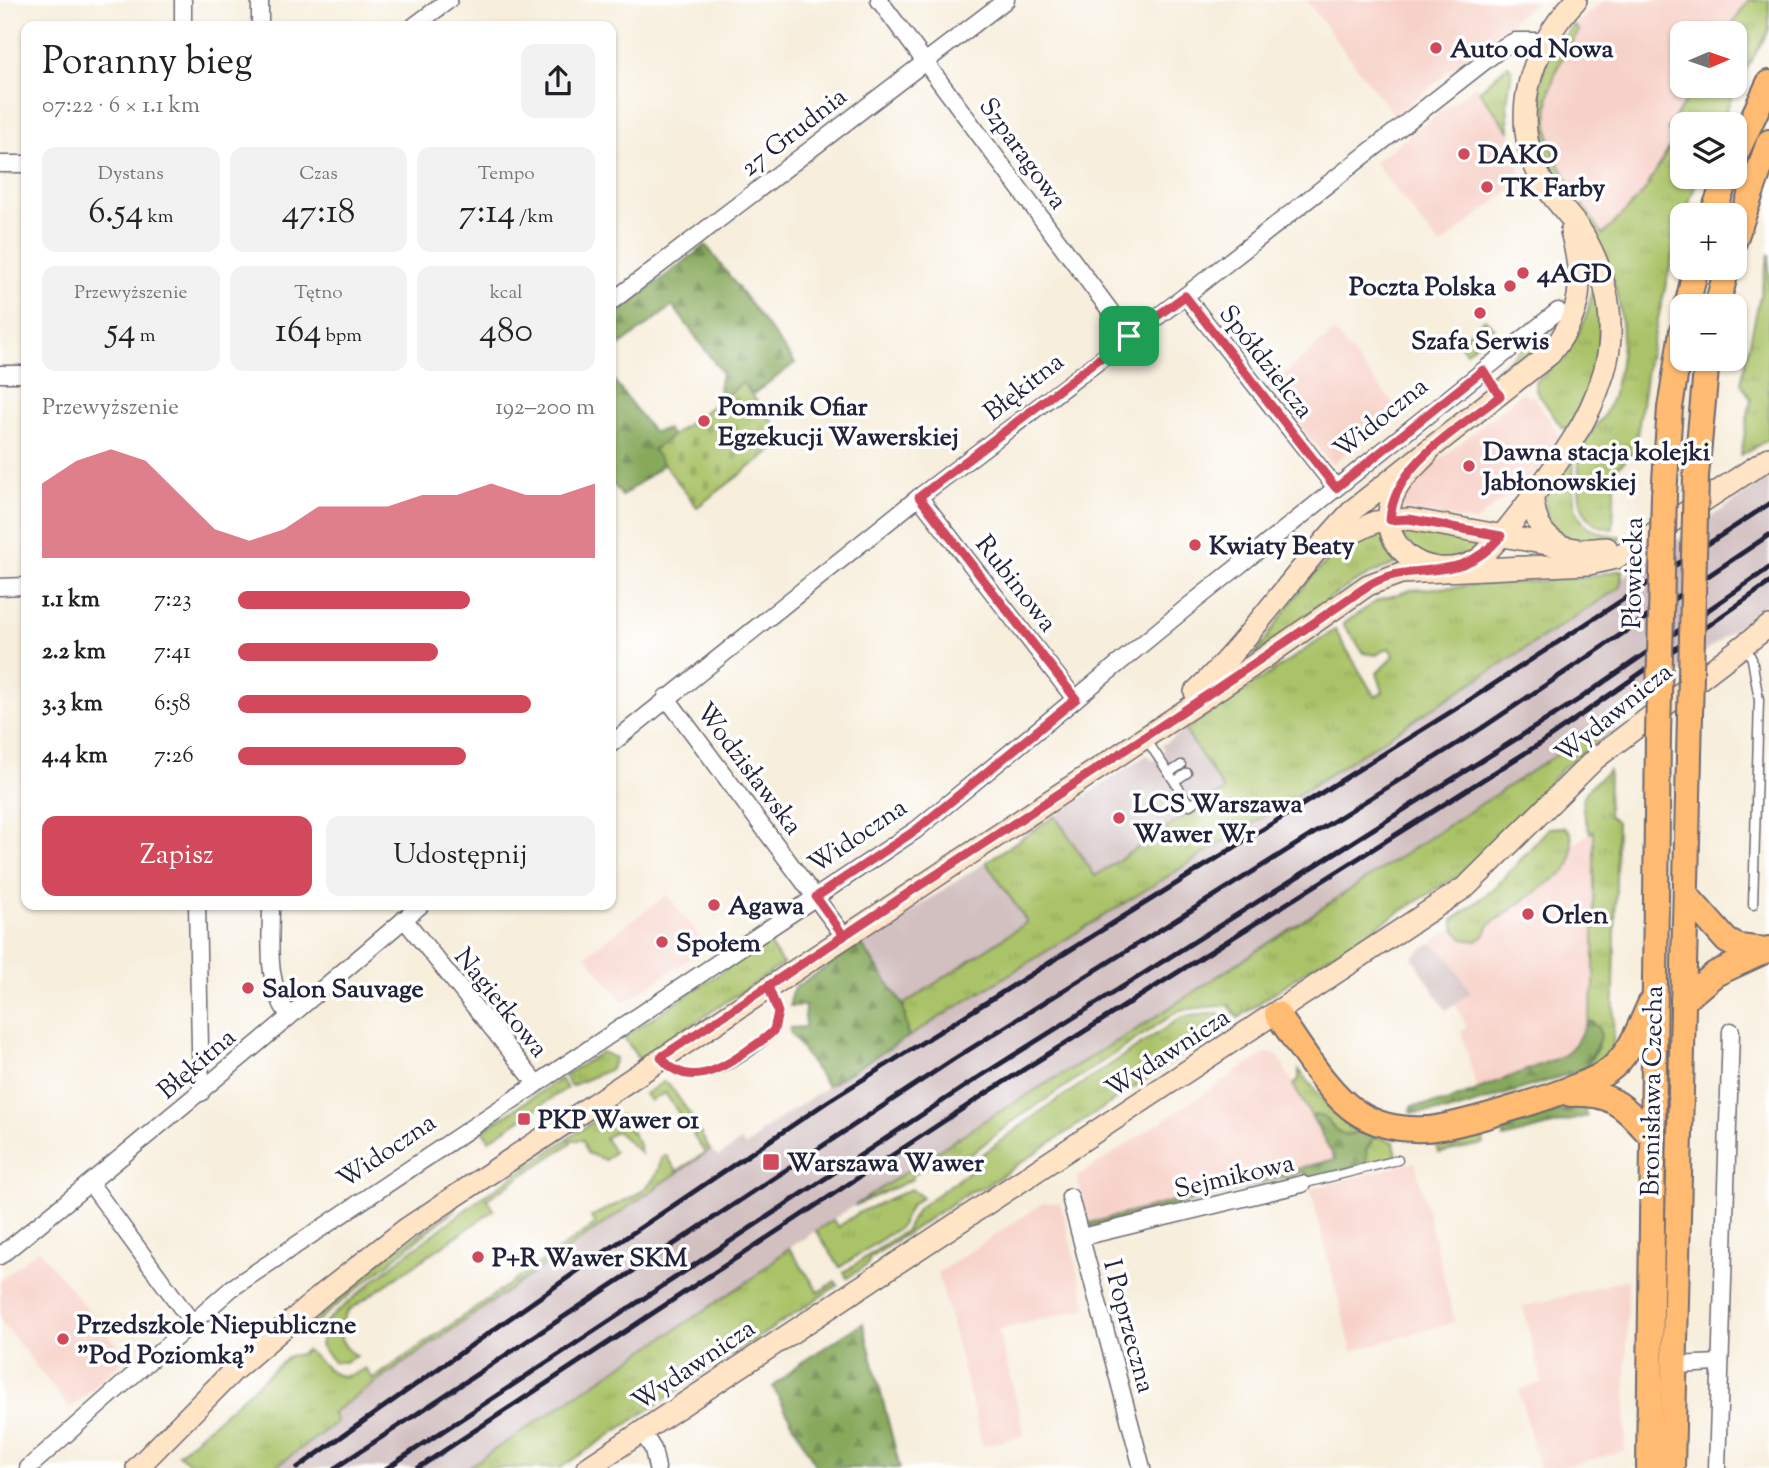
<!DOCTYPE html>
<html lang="pl">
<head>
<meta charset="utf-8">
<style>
	:root { --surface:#fff; --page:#f2f2f2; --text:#202124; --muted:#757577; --accent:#d1495b }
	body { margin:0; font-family:"Sorts Mill Goudy",serif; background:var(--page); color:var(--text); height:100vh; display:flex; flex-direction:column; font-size:26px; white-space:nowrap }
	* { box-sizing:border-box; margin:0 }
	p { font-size:23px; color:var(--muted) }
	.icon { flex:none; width:38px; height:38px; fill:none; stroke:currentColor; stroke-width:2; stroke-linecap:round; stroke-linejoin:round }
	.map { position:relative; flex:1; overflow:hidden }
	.details { position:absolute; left:21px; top:21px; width:595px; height:889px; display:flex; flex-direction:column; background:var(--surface); border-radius:14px; box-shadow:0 2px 5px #0004 }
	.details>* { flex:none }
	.needle { width:46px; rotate:88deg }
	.fabs { position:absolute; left:1670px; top:21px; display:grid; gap:14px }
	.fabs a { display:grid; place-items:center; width:77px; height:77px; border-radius:14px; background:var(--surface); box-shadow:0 2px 5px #0004; font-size:35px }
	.pin { position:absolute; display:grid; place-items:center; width:60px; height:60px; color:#fff; margin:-30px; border-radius:14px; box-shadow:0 4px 10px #0006 }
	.round { display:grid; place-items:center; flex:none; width:74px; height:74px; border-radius:14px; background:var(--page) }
	.head { display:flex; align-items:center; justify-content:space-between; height:119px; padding:0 21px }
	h1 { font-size:38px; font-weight:600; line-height:52px }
	.metrics { display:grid; grid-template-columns:repeat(3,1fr); gap:10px; height:119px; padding:7px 21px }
	.metrics div { display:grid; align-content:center; border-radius:14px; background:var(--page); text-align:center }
	.metrics b { font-size:35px; font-weight:600 }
	.metrics small { font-size:19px; font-weight:400 }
	.metrics p { font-size:19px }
	.chart { height:196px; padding:14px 21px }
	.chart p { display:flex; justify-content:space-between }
	.chart svg { width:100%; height:126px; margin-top:7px; fill:var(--accent); opacity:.7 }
	.action { display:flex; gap:14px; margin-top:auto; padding:14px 21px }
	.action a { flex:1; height:80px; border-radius:14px; background:var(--accent); color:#fff; font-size:28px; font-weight:600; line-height:80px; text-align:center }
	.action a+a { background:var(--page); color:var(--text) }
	ul { padding:0 21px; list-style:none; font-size:23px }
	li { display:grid; grid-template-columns:112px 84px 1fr; align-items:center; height:52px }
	li i { height:18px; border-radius:9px; background:var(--accent) }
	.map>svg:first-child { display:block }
	.built { fill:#f7d1c7 }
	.industrial { fill:#d2bfc0 }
	.grass { fill:url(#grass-tufts); stroke:#667252; stroke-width:2 }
	.forest { fill:url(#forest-firs); stroke:#54664c; stroke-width:2 }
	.cemetery { fill:url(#cemetery-stones); stroke:#667252; stroke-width:2 }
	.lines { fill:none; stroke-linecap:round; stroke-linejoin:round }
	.lane-casing { stroke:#6d6973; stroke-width:11 }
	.street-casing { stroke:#6d6973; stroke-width:19 }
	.secondary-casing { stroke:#6d6973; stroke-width:24 }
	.primary-casing { stroke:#6d6973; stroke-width:28 }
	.lane { stroke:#fff; stroke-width:8 }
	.street { stroke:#fff; stroke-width:16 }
	.secondary { stroke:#ffe4c6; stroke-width:21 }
	.primary { stroke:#ffbb71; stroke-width:24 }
	.rail { stroke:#22223b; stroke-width:5 }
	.primary-bridge-casing { stroke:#6d6973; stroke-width:28; stroke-linecap:butt }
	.primary-bridge { stroke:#ffbb71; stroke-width:24 }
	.route-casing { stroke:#fff; stroke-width:14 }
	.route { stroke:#d1495b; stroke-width:9 }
	.poi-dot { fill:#d1495b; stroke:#fff; stroke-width:2.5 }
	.labels { text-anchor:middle; stroke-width:7; stroke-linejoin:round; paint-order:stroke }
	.poi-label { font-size:26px; font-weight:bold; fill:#22223b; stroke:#fff; text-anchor:start }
	.street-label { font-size:26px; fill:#22223b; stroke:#fff }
</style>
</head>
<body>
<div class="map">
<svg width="1769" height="1468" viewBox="0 0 1769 1468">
	<defs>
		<pattern id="grass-tufts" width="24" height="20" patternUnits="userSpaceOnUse" patternTransform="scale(1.75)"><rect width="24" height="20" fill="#aac368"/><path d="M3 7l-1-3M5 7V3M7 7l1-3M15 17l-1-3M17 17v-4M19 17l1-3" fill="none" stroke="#92a75b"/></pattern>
		<pattern id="forest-firs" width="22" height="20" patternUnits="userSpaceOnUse" patternTransform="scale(1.75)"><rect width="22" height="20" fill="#87a95c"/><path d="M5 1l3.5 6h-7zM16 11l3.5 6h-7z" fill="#6e894d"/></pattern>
		<pattern id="cemetery-stones" width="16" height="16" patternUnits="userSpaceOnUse" patternTransform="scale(1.75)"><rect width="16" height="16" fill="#aac368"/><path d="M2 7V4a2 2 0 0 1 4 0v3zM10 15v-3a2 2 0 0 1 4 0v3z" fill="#92a75b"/></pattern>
	</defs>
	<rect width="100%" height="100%" fill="#fff"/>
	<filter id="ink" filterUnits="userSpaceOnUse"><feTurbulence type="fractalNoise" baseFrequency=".0143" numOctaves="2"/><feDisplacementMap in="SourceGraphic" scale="14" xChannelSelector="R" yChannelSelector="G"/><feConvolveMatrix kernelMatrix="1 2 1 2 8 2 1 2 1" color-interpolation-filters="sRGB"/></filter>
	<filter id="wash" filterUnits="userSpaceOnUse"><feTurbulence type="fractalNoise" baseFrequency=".00686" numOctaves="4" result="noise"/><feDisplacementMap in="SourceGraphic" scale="28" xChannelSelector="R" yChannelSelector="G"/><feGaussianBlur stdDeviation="1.57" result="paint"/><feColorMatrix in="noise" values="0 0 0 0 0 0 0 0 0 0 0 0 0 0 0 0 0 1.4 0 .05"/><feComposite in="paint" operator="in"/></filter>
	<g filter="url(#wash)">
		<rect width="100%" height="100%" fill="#f7eedc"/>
		<g class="built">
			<path d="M1306 0H1538L1394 116Z"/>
			<path d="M1606 0H1748L1727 33H1682V86H1695L1667 130 1676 136 1644 192 1603 235 1562 172 1548 126V98L1551 76 1560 57 1578 31 1574 25Z"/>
			<path d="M1476 85 1509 131 1523 179 1440 246 1374 162Z"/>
			<path d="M1334 332 1398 409 1332 464 1268 387Z"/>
			<path d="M1524 391 1528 397 1532 394 1560 435 1562 440 1550 461 1475 522 1400 509 1406 491 1417 478Z"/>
			<path d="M1594 830V1002L1586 1026 1566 1055 1477 1089 1461 1032 1467 1027 1455 1004 1471 993 1448 956 1431 943Z"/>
			<path d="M667 895 707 947 624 1003 586 955Z"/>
			<path d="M1266 1053 1277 1055 1336 1159 1090 1223 1077 1177Z"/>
			<path d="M1415 1162 1455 1322 1352 1351 1310 1189Z"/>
			<path d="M1043 1203H1060L1087 1308 998 1330 1025 1435 983 1446 938 1273Z"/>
			<path d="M38 1249 127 1357 70 1409 0 1320V1281Z"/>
			<path d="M1628 1279 1625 1451 1558 1468H1539L1519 1390 1542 1383 1523 1307Z"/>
		</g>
		<g class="industrial">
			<path d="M1769 478V601L1655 692 1629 710 1610 718 1134 1031 982 1122 789 1248 512 1468H274L337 1422 332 1413 710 1148 718 1157 741 1141 745 1147 757 1138 759 1133 827 1087 1114 907 1055 816 1147 755 1153 761 1164 752 1162 745 1185 730 1249 826 1617 589 1620 579Z"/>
			<path d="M986 862 1028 922 903 1005 861 944Z"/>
			<path d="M1431 943 1448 956 1471 993 1446 1010 1412 957Z"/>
		</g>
		<g class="grass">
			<path d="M1748 0H1769V30L1739 82 1720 124H1682V177H1698L1685 215H1682L1648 362 1635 451 1615 470 1613 529C1581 526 1578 500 1579 474 1579 467 1578 458 1580 452 1585 441 1591 432 1598 424 1614 405 1621 366 1622 342 1623 292 1605 253 1579 212L1583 205 1603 235 1644 192 1676 136 1667 130 1695 86H1734V33H1727Z"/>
			<path d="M1574 25 1579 31C1542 83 1535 130 1571 185L1563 190C1539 150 1527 92 1553 50 1559 41 1567 33 1574 25Z"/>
			<path d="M1508 65 1512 69 1507 102 1509 131 1479 91Z"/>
			<path d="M1769 254V439L1741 455 1751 399 1741 383Z"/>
			<path d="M1591 292C1597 296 1597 304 1598 311 1605 353 1586 392 1570 429L1562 428 1536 390 1535 382C1562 360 1589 329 1591 292Z"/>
			<path d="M1485 319 1495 329 1466 352 1458 342Z"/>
			<path d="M1556 321 1536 349 1499 378 1497 369Z"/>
			<path d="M1574 453C1573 495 1565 533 1620 536V540L1582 545 1551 531C1537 486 1548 488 1574 453Z"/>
			<path d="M1402 527 1486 542C1468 558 1453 560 1430 561L1403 539Z"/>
			<path d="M1382 531 1386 550 1398 563C1343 581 1299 622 1253 657 1288 610 1321 545 1382 531Z"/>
			<path d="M1622 570 1621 587 1249 826 908 1037 903 1005 1027 922 986 862 1055 816 1095 876 1224 790 1185 730 1335 630 1375 697 1383 692 1377 673 1394 656 1389 648 1376 655 1364 653 1343 624 1377 601 1411 590 1581 578Z"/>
			<path d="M1617 715 1619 723 1562 769 1484 855 1464 872 1305 971 1238 1018 1229 1005 1180 1010 1009 1124 973 1153 934 1169 930 1164 912 1176 913 1179 854 1206 982 1122 1134 1031Z"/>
			<path d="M1609 770 1608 815 1617 822 1613 1045 1606 1057 1585 1069 1598 1047 1594 1023 1588 1020 1594 988V831L1590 833C1577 796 1580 795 1609 770Z"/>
			<path d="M1564 827 1571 833C1572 846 1573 859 1567 870L1489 925 1484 936 1477 941 1463 939 1455 929 1453 920 1495 888 1549 828Z"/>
			<path d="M771 939V947L783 964 639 1060 624 1037Z"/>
			<path d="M1218 1013 1226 1026 983 1188 971 1191 870 1258 867 1265 847 1278 844 1272 906 1230 917 1209 975 1167 976 1159 1041 1111 1182 1017Z"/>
			<path d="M602 1052 615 1058 611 1069 571 1086 564 1076Z"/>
			<path d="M1299 1070 1329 1107 1359 1129C1340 1146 1329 1116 1312 1117L1293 1085 1299 1079Z"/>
			<path d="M560 1079 567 1088 489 1140 483 1130Z"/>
			<path d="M663 1082 669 1084 696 1123 689 1128 665 1093 650 1101 645 1094Z"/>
			<path d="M607 1112 615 1118 620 1115 638 1142 641 1153 616 1131 605 1138 614 1152 605 1160 587 1153 583 1140H570L571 1143 487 1199 494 1210 348 1311C335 1328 339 1345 356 1356L345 1362H334L320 1346 324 1323 390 1267 481 1198Z"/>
			<path d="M699 1131 710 1150 332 1413 337 1422 274 1468H188L189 1462 178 1454 289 1356 301 1354 306 1350C328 1366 335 1388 365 1368L373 1379 596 1224 591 1217C617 1201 657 1196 661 1158L666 1155 677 1171 705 1153 693 1135Z"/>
			<path d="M1481 1132 1484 1144 1439 1153 1437 1144Z"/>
			<path d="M1375 1136 1394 1142 1397 1157 1367 1164 1366 1150Z"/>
			<path d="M911 1189 922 1197 911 1205 900 1227 840 1267 816 1231 833 1220 838 1227 858 1213Z"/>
			<path d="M458 1207 306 1330 308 1319 388 1255Z"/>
			<path d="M789 1248 819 1292 835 1281 838 1285 560 1468H467L750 1280Z"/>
		</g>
		<g class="forest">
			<path d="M706 245 795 363 752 395 742 383 724 397 719 389 722 373 673 306 611 352V318Z"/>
			<path d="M611 377 653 432 667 429 672 436 654 450 664 464 622 496 611 481Z"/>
			<path d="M861 944 903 1005 908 1037 827 1086 790 1032V1028L805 1027V1006H790L791 994 797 986Z"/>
			<path d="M1588 1020 1598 1027 1601 1036 1585 1069 1452 1111 1411 1113V1106L1446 1102 1565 1055 1576 1043Z"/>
			<path d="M1583 1105 1587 1116 1504 1138 1503 1126Z"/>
			<path d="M1315 1115 1324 1117C1334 1128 1344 1143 1359 1129L1375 1136 1366 1150 1367 1164 1307 1179 1305 1172 1091 1228 1090 1223 1335 1159 1312 1117Z"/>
			<path d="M863 1323 900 1468H817L773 1387 802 1362Z"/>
		</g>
		<path class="cemetery" d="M743 383 786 440 697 507 653 450Z"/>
	</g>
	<g filter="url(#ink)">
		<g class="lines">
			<defs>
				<g id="lane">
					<path d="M1483 370 1498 394"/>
					<path d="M1746 647 1752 659 1759 700 1753 905"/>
					<path d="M1146 739 1190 805 1196 801"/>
					<path d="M1169 773 1181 765"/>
					<path d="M1175 781 1187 773"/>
					<path d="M663 1060C690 1096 752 1056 774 1030L778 1012 768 988"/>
					<path d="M1302 1184 1398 1160"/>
				</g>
				<g id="street">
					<path d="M183 0V26"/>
					<path d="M260 0V26"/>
					<path d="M879 0 1129 336"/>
					<path d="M414 26 449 0"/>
					<path d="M0 164H26"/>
					<path d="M1185 296 1336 488"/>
					<path d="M611 302 1006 0"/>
					<path d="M0 374H26"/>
					<path d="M919 497 1075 699"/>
					<path d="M0 587 26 586"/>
					<path d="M666 697 844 936"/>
					<path d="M611 744 919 497 1185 296 1503 47 1515 41H1544"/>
					<path d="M197 905 201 1093"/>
					<path d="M271 905C271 946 265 979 288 1015"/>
					<path d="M404 919 536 1083"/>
					<path d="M90 1183 191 1321"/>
					<path d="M1070 1197 1142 1468"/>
					<path d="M1082 1237 1302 1184"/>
					<path d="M0 1256C142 1141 282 1024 421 905"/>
					<path d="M1674 1365 1720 1363"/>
					<path d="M642 1432 653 1449 657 1468"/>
					<path d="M28 1468 232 1288 916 830 1186 608 1558 311"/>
					<path d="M1717 1468 1731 1031"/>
				</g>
				<g id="secondary">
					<path d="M1427 454C1417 465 1403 476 1396 490 1369 542 1423 585 1474 562 1494 552 1559 462 1573 439 1587 418 1597 395 1604 372 1618 326 1607 275 1583 234 1571 215 1552 200 1541 179 1508 117 1530 49 1576 0"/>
					<path d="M1532 494C1535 517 1538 534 1560 545"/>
					<path d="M1326 546 1375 522 1409 519 1581 550 1607 548"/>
					<path d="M1195 692C1254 636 1297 567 1354 509L1550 354C1584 311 1584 282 1571 231"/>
					<path d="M137 1468 233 1371 323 1294 406 1229 1251 667 1368 585 1401 573 1589 564 1616 558 1769 458"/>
					<path d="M587 1468 1467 886 1595 759 1769 626"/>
				</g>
				<g id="primary">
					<path d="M1734 158 1769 83"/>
					<path d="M1712 215 1727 177"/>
					<path d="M1734 242 1769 142"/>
					<path d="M1687 306 1696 268"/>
					<path d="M1717 306 1727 268"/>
					<path d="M1696 476 1707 359"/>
					<path d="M1664 495 1670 408 1682 331"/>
					<path d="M1687 896 1727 941 1739 947 1765 950"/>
					<path d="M1683 1001 1715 974 1769 949"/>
					<path d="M1277 1014C1299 1044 1327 1094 1358 1113 1378 1126 1401 1130 1425 1129 1453 1129 1586 1088 1608 1071 1630 1055 1639 1028 1650 1004"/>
					<path d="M1570 1094C1615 1092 1624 1107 1653 1138"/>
					<path d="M1649 1468 1658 735"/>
					<path d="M1672 1468 1690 715"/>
				</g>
			</defs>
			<use href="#lane" class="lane-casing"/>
			<use href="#street" class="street-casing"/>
			<use href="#secondary" class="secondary-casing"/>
			<use href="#primary" class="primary-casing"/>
			<use href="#lane" class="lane"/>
			<use href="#street" class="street"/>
			<use href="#secondary" class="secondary"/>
			<use href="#primary" class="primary"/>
			<g class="rail">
				<path d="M297 1468 600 1255 827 1102 1465 703 1769 504"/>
				<path d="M335 1468 954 1059 1482 728 1769 535"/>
				<path d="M387 1468 976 1079 1578 700 1769 568"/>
				<path d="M418 1468 985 1094 1541 743 1769 583"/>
			</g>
			<defs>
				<g id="primary-bridge">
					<path d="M1690 715 1696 476"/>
					<path d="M1658 735 1664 495"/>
				</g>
			</defs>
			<use href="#primary-bridge" class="primary-bridge-casing"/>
			<use href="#primary-bridge" class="primary-bridge"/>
		</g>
	</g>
	<g class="lines" filter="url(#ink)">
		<defs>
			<path id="route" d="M1129 336 919 497 1076 699 916 830 816 897 844 936C783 976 722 1017 661 1057 686 1090 721 1070 748 1050 757 1044 767 1038 774 1030L778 1012 768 986C966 854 1167 725 1363 589 1411 555 1456 590 1501 536L1409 519 1390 520C1393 464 1460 428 1500 396L1483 370 1336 488 1185 296 1129 336"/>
		</defs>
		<use href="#route" class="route-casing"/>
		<use href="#route" class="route"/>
	</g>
	<g class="poi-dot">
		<circle cx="1436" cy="48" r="7"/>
		<circle cx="1464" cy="154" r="7"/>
		<circle cx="1487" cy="187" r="7"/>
		<circle cx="1523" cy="273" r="7"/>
		<circle cx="1510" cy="286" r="7"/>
		<circle cx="1480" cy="313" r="7"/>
		<circle cx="704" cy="421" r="7"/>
		<circle cx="1469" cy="466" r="7"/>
		<circle cx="1195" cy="545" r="7"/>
		<circle cx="1119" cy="818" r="7"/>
		<circle cx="714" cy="905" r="7"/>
		<circle cx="1528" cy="914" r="7"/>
		<circle cx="662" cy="942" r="7"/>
		<circle cx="248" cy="988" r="7"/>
		<rect x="517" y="1112" width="14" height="14" rx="3.5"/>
		<rect x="762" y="1153" width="18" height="18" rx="3.5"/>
		<circle cx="478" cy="1257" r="7"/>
		<circle cx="63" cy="1339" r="7"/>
	</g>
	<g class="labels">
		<g class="poi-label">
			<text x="1450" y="57">Auto od Nowa</text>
			<text x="1478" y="163">DAKO</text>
			<text x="1501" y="196">TK Farby</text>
			<text x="1537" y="282">4AGD</text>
			<text x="1496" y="295" text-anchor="end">Poczta Polska</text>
			<text x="1480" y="349" text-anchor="middle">Szafa Serwis</text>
			<text x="718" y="415">Pomnik Ofiar<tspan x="718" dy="30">Egzekucji Wawerskiej</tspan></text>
			<text x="1483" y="460">Dawna stacja kolejki<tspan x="1483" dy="30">Jabłonowskiej</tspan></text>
			<text x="1209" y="554">Kwiaty Beaty</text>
			<text x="1133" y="812">LCS Warszawa<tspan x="1133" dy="30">Wawer Wr</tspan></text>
			<text x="728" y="914">Agawa</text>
			<text x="1542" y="923">Orlen</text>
			<text x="676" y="951">Społem</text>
			<text x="262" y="997">Salon Sauvage</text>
			<text x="538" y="1128">PKP Wawer 01</text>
			<text x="787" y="1171">Warszawa Wawer</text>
			<text x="492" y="1266">P+R Wawer SKM</text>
			<text x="77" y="1333">Przedszkole Niepubliczne<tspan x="77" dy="30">"Pod Poziomką"</tspan></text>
		</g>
		<g class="street-label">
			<text transform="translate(793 131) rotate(-38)" y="9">27 Grudnia</text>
			<text transform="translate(1024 153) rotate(54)" y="9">Szparagowa</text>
			<text transform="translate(1267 361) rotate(52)" y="9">Spółdzielcza</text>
			<text transform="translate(1023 386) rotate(-38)" y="9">Błękitna</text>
			<text transform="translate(1380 417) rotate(-39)" y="9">Widoczna</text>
			<text transform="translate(1632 573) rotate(-89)" y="9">Płowiecka</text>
			<text transform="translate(1017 583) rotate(52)" y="9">Rubinowa</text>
			<text transform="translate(1613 712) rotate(-39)" y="9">Wydawnicza</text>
			<text transform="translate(750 768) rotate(53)" y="9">Wodzisławska</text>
			<text transform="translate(857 835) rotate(-34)" y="9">Widoczna</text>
			<text transform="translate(502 1002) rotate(51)" y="9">Nagietkowa</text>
			<text transform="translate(1167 1052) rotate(-33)" y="9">Wydawnicza</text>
			<text transform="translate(196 1063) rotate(-41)" y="9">Błękitna</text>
			<text transform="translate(1651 1091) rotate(-89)" y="9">Bronisława Czecha</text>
			<text transform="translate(386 1150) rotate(-34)" y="9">Widoczna</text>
			<text transform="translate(1234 1175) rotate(-13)" y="9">Sejmikowa</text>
			<text transform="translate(1130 1326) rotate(75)" y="9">I Poprzeczna</text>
			<text transform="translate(693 1364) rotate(-34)" y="9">Wydawnicza</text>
		</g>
	</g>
</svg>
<div class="fabs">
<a><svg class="needle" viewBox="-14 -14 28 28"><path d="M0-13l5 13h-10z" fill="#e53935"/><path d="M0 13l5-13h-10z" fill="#757577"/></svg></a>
<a><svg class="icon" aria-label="layers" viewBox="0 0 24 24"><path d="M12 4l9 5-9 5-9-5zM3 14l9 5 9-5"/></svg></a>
<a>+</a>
<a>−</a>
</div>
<div class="pin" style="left:1129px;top:336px;background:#1e9e55"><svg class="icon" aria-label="arrive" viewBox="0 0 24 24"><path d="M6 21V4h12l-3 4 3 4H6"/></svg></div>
<section class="details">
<div class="head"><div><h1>Poranny bieg</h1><p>07:22 · 6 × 1.1 km</p></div><a class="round"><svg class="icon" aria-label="share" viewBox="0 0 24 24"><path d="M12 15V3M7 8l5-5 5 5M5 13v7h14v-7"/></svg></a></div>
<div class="metrics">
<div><p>Dystans</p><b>6.54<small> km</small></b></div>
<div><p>Czas</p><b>47:18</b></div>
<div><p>Tempo</p><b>7:14<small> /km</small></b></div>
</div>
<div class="metrics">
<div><p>Przewyższenie</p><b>54<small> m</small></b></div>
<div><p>Tętno</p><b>164<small> bpm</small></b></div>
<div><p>kcal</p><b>480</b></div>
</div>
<div class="chart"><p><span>Przewyższenie</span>192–200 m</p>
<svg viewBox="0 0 160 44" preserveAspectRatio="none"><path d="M0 44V18L10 10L20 6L30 10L40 22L50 34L60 38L70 34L80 26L90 26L100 26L110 22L120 22L130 18L140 22L150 22L160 18V44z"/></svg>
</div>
<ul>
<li><b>1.1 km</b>7:23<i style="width:65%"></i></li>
<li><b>2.2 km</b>7:41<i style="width:56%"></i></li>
<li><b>3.3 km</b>6:58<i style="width:82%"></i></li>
<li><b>4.4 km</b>7:26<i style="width:64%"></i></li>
</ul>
<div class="action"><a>Zapisz</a><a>Udostępnij</a></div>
</section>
</div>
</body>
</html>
